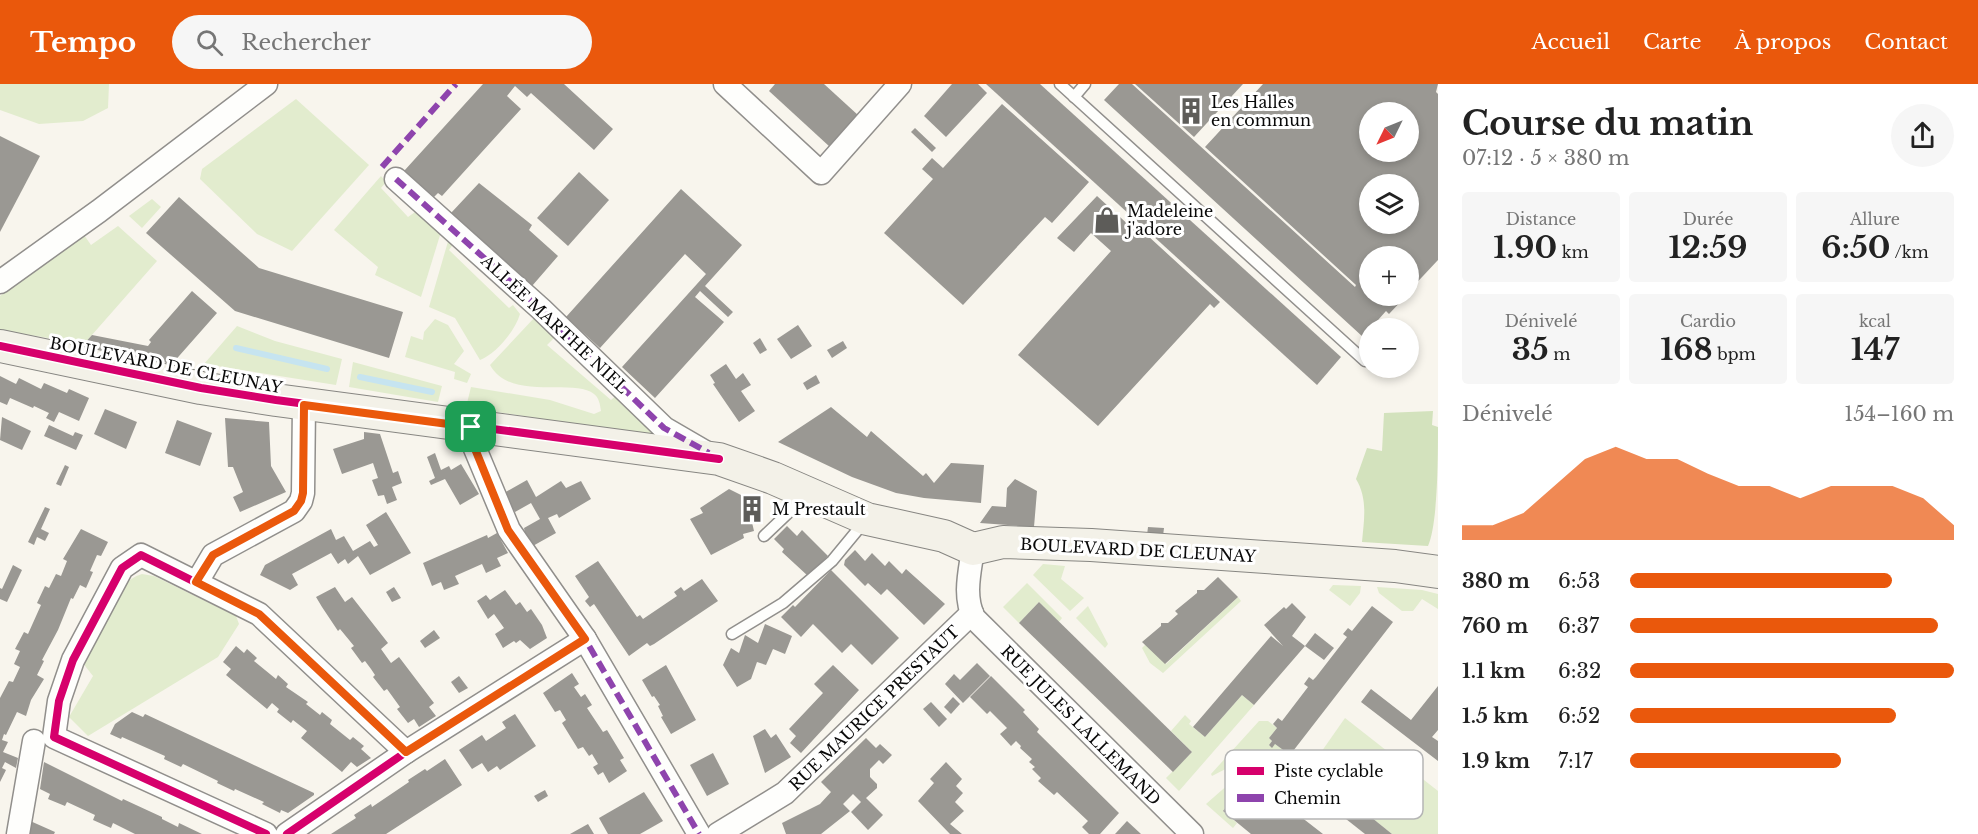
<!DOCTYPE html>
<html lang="fr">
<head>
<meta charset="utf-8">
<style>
	:root { --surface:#fff; --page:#f6f6f6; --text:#222; --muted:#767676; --accent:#ea580c }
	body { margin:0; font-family:"Libre Baskerville",serif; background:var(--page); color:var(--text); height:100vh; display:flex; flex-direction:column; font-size:22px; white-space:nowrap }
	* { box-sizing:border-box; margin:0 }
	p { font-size:20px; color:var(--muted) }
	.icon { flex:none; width:33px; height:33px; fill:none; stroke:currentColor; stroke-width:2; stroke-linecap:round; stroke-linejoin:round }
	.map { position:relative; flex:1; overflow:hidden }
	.side { display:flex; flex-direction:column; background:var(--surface); width:540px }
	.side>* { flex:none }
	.needle { width:39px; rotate:227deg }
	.buttons { position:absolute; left:1359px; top:18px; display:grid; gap:12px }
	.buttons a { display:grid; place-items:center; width:60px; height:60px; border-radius:50%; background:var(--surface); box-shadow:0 3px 9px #0003; font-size:30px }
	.pin { position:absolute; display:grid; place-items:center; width:51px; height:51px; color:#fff; margin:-26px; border-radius:12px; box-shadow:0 3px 9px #0006 }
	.round { display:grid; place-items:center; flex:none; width:63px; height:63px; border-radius:32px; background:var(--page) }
	.head { display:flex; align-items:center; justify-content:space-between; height:102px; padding:0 24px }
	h1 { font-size:33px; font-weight:700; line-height:45px }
	.metrics { display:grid; grid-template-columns:repeat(3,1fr); gap:9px; height:102px; padding:6px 24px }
	.metrics div { display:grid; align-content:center; border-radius:6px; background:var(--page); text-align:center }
	.metrics b { font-size:30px; font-weight:700 }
	.metrics small { font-size:16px; font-weight:400 }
	.metrics p { font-size:16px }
	.chart { height:168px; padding:12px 24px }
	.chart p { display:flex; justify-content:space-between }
	.chart svg { width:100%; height:108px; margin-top:6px; fill:var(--accent); opacity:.7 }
	ul { padding:0 24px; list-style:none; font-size:20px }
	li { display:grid; grid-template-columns:96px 72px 1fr; align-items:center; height:45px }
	li i { height:15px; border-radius:8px; background:var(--accent) }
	header { display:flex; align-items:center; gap:36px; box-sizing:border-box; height:84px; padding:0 30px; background:var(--accent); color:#fff }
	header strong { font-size:28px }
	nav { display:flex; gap:33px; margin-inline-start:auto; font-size:21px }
	.search { width:420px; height:54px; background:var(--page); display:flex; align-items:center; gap:15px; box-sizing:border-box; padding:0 21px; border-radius:33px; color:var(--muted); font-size:22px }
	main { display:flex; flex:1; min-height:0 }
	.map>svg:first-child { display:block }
	.green { fill:#e2ecce }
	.forest { fill:#d3e2bd }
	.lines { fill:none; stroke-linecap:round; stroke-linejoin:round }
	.stream { stroke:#c6e4f0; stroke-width:6 }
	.building { fill:#9a9893; fill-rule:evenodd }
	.lane-casing { stroke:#918f8c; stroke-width:13 }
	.street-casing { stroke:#918f8c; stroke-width:25 }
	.secondary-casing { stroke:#878682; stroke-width:34 }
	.lane { stroke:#fefefc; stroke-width:10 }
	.street { stroke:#fefefc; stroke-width:22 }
	.secondary { stroke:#f3f1e8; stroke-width:32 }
	.quiet { stroke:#8e44ad; stroke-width:6; stroke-dasharray:12 6; stroke-linecap:butt }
	.cycleway-casing { stroke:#fff; stroke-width:11 }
	.cycleway { stroke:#d6006c; stroke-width:8 }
	.route-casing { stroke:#fff; stroke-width:12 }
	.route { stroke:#ea580c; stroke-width:8 }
	.labels { text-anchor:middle; stroke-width:6; stroke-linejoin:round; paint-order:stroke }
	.poi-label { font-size:16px; fill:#090909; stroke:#fff; text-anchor:start }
	.street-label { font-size:16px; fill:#090909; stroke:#fff }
	.key { fill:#fff; stroke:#b5b5b5; stroke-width:1.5 }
	.key-label { font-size:16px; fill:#090909 }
</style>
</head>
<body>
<header>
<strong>Tempo</strong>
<div class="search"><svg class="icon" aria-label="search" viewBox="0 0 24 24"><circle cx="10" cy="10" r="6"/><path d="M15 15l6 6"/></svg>Rechercher</div>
<nav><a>Accueil</a><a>Carte</a><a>À propos</a><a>Contact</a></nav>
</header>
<main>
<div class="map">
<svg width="1438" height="750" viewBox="0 0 1438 750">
	<rect width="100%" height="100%" fill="#f8f5ed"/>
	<g class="green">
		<path d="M0 0H109L108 24 83 37 39 40 0 26Z"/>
		<path d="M296 15 369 81 292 167 257 150 200 95 202 85Z"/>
		<path d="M381 92 386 98 381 104 408 133 418 126 441 148 421 213 375 191 378 183 334 146Z"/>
		<path d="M152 115 161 123 142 144 129 132Z"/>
		<path d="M118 142 157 177 84 260 0 246V212L84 151 91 161Z"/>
		<path d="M449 154 454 159 449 166 509 224 513 221 520 230C515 247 496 270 480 276L455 234 429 223Z"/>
		<path d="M535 233 556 252 547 261 611 316 619 309 663 354 466 323 471 303 550 316 594 330 601 327C600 320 599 314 594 310 574 294 510 318 490 281Z"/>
		<path d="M435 235 448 241 464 267 454 280 471 290 467 299 454 295 455 288 405 273 411 252 423 256 424 248Z"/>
		<path d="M237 242 275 257 342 275 336 301 204 280Z"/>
		<path d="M353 278 442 302 438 318 349 303Z"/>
		<path d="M1043 480 1065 482 1061 495 1084 514 1070 527 1033 491Z"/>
		<path d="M142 490 154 492 236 532 239 540 218 573 88 652 69 633 93 592 82 578C95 552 112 498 142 490Z"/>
		<path d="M1027 499 1062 534 1059 538 1039 518 1019 539 1003 523Z"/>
		<path d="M1333 501 1361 502 1360 509 1350 522 1329 506Z"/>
		<path d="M1377 503 1422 506 1438 510V525L1422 515 1413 527H1402L1379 509Z"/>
		<path d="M1238 513 1241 517 1163 589 1150 579 1142 564 1146 560 1166 580Z"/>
		<path d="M1088 522 1108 560 1105 564 1076 534Z"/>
		<path d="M1242 611 1254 621 1179 707 1166 694 1192 668 1171 647 1185 631 1191 637 1189 640 1205 653Z"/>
		<path d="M1345 634 1438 707V750H1392L1310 684Z"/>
		<path d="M1259 637H1268L1277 644 1269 654 1272 657 1269 661 1272 663 1275 660 1289 670 1287 673 1293 678C1278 694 1257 684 1239 678L1212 692 1211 690Z"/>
		<path d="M1235 697 1250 698 1267 707 1257 720 1238 706 1223 727 1237 739 1233 744 1206 720 1230 699Z"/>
	</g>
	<path class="forest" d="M1433 327 1432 341 1438 343C1438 371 1438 440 1428 462L1362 458C1364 436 1368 415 1356 395L1367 364 1382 367 1384 329Z"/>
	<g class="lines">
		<g class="stream">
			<path d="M236 264 327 285"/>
			<path d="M360 293 432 308"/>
		</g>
	</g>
	<g class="building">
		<path d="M483 0H564L613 45 594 66 531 9 527 13 515 2 507 12 521 25 442 112 438 109 434 113 404 87Z"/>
		<path d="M775 0H824L859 32 830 63 769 7Z"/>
		<path d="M952 0H978L987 9 946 53 924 32Z"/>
		<path d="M986 0H1040L1341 273 1317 301Z"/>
		<path d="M1119 0H1132L1355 203 1356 201 1205 63 1263 0H1438L1436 8 1438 10V176L1408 208V172H1370V212H1406L1389 230 1386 227 1363 253 1104 16ZM1370 28H1408V68H1370ZM1370 100H1408V140H1370Z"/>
		<path d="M1135 0H1243L1194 53Z"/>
		<path d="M1002 20 1089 98 1052 139 1045 133 963 221 884 149 933 95 922 85 932 74 943 84Z"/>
		<path d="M915 44 936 64 932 68 911 48Z"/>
		<path d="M0 52 40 72 0 148Z"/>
		<path d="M579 88 609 116 568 162 537 134Z"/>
		<path d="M479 99 532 141 529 146 558 172 532 202 451 129Z"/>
		<path d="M681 105 742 161 705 202 733 228 728 233 700 207 695 213 724 238 655 314 622 283 706 190 685 170 600 264 566 233Z"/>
		<path d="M1097 112 1132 144 1135 140 1220 218 1214 224 1210 220 1098 342 1018 271 1111 167 1091 149 1074 168 1057 154Z"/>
		<path d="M179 113 259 184 403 228 389 274 235 227 146 149Z"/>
		<path d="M192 207 217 229 172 280 82 262 92 251 148 262 151 258 149 256Z"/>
		<path d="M798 241 812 262 791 275 777 255Z"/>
		<path d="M760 254 767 266 760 270 753 259Z"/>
		<path d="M843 257 847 264 832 274 827 266Z"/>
		<path d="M726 280 736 295 743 289 751 301 741 307 755 327 739 338 713 300 715 299 710 291Z"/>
		<path d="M816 291 820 299 807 306 803 299Z"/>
		<path d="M0 292 16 300 19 294 41 305 44 299 67 309 69 305 89 314 79 337 59 328 54 338 46 334 49 329 34 322 33 324 10 314 7 321 0 318Z"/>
		<path d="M831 323 867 353 871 347 923 392 926 389 934 399 951 379 984 381 981 419 924 414 896 409 852 393 778 358Z"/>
		<path d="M105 325 137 338 126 365 94 350Z"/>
		<path d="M2 333 31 347 22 366 0 356Z"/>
		<path d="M225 334 269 338 271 382 286 408 240 428 233 413 243 408 233 383H228Z"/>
		<path d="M177 336 212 349 200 382 165 369Z"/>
		<path d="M49 341 73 352 75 348 83 351 76 366 44 352Z"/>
		<path d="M364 348 380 350 393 389 398 387 402 399 392 403 397 416 387 420 384 411 378 412 372 396 378 394 373 379 342 390 333 365 364 355Z"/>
		<path d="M435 369 441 386 449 382 451 386 461 380 479 410 460 421 445 395 431 401 429 397 435 394 427 373Z"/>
		<path d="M65 381 69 383 61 402 56 400Z"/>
		<path d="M1015 395 1037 407 1034 443 980 439 992 422 1006 423 1007 404Z"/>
		<path d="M527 396 536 413 561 397 566 404 581 397 591 415 559 434 557 430 548 434 556 449 531 463 526 454 524 444 540 435 531 419 515 428 504 409Z"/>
		<path d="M729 405 745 413 747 420 754 418 757 429 750 430 754 447 743 450 744 454 711 471 690 435 703 429 700 424Z"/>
		<path d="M45 423 50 425 41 445 49 449 45 457 37 453 34 461 28 458Z"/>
		<path d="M386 428 411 469 370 491 358 472 348 480 345 475 338 480 331 469 292 490 298 501 290 506 260 491 265 481 331 445 336 456 344 452 353 467 370 457 374 463 378 461 366 441Z"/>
		<path d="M787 442 797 452 802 446 828 472 808 492 782 468 784 465 774 455Z"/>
		<path d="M1148 443 1164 444 1163 452 1147 451Z"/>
		<path d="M81 445 108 458 101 472 97 471 90 487 93 488 86 504 80 501 73 515 71 514 58 546 42 576 44 577 37 591 44 595 31 616 26 632 17 628 6 651 4 650 2 656 8 658 3 668 18 674 16 684 5 678 2 684 6 686 0 698V614L9 597 13 598 20 583 14 580 20 567 15 565 24 548 28 550 41 521 37 519 45 502 49 504 56 490 61 492 67 477 63 475Z"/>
		<path d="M497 449 508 469 497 474 501 482 486 489 482 480 455 492 459 500 444 506 441 498 432 502 423 479 487 451 488 454Z"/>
		<path d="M855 466 865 477 872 469 885 482 889 477 902 490 906 485 945 520 924 541 887 505 881 511 868 499 865 502 844 481 845 476Z"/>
		<path d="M598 477 637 533 640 531 643 535 677 512 674 508 681 503 684 507 702 495 718 517 654 560 650 562 647 559 629 572 594 520 590 523 585 517 589 513 575 492Z"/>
		<path d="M13 481 22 486 7 518 0 515V504L2 505Z"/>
		<path d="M831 486 899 554 872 581 851 560 842 569 813 540 801 553 781 533 793 521 795 523Z"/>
		<path d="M1218 493 1238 513 1165 580 1142 558 1161 542V539H1168L1178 530 1175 527 1197 509V506H1204Z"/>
		<path d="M335 503 345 518 352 513 388 559 381 565 391 579 399 573 434 619 429 623 436 632 419 643 414 635 408 639 397 625 400 623 387 605 384 607 373 593 375 591 371 585 365 577 362 579 351 564 354 562 340 545 338 547 322 523 316 513Z"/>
		<path d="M394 503 401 514 392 518 386 508Z"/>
		<path d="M505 506 516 521 520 518 527 528 531 525 542 541 547 554 530 565 520 556 516 559 514 557 503 564 495 550 504 544 494 530 488 535 477 517 486 511 490 516Z"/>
		<path d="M1039 518 1192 668 1173 688 1019 539Z"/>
		<path d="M1292 519 1306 533 1292 552 1305 562 1254 621 1242 611 1205 653 1193 643 1271 552 1283 562 1264 541 1284 523 1286 525Z"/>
		<path d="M1372 522 1393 538 1290 671 1275 660 1272 664 1269 661 1272 657 1269 654 1277 644 1273 640 1278 634 1282 637 1308 603 1304 600 1309 593 1313 596 1316 593 1347 553 1343 550 1348 544 1352 547Z"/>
		<path d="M765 540 792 552 785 570 773 565 766 581 757 578 751 595 737 603 723 581 731 564 739 569 745 551 758 559Z"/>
		<path d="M434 546 440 554 425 564 420 557Z"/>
		<path d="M1315 549 1334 564 1324 576 1305 562Z"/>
		<path d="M236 562 244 569 247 565 257 574 254 577 276 595 278 591 288 600 286 603 308 618 306 620 320 631 322 628 332 636 330 640 350 656 353 653 364 662 361 665 371 674 357 683 351 678 342 688 301 654 307 647 293 636 291 639 277 628 279 625 272 619 267 625 226 591 231 585 223 578Z"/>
		<path d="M977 579 990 592 963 619 945 600 954 590 960 596Z"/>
		<path d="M666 581 696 636 671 650 661 633 663 632 658 622 660 621 654 612 652 613 642 596Z"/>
		<path d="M833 581 859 606 801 669 790 659 796 652 789 645 823 609 814 600Z"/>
		<path d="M572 589 579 600 574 603 581 613 585 610 592 621 587 624 603 648 607 646 624 674 620 676 627 687 609 699 603 688 598 691 593 683 598 680 592 670 589 672 583 663 578 665 562 639 566 636 560 626 555 628 543 609Z"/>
		<path d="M459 592 468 604 459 609 451 598Z"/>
		<path d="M991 592 1025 626 1023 628 1039 645 1037 648 1119 729 1100 750H1089L1082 743 1088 737 1057 708 1054 711 1038 697 1041 694 1032 685 1035 683 1029 678 1032 675 1020 664 1021 662 1016 657 1011 662 1000 650 1007 644 990 627 987 630 970 613Z"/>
		<path d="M1438 602V646L1432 653 1438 657V677L1361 618 1371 605 1411 636Z"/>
		<path d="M953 613 960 620 951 630 944 623Z"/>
		<path d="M931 618 947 635 939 643 923 625Z"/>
		<path d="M132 628 143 633 145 630 314 709V711L288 729 281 726 280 729 262 720 264 718 235 705 234 707 217 699 218 697 183 680 181 683 164 675 165 672 122 653 121 655 110 650 115 640Z"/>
		<path d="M515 630 536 662 500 686 497 682 488 688 482 679 472 685 459 666 482 651 486 657 506 644 502 638Z"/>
		<path d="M765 645 771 654 776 650 791 673 765 689 753 652Z"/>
		<path d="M866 654 876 664 880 660 892 671 883 680 879 676 870 685V693L877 700V704L866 714 883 731 868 746 851 728 861 718 853 710 843 720 850 727 821 750H786L782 739 820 720 831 708 821 698Z"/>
		<path d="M713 669 729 700 707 712 690 681Z"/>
		<path d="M445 675 462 701 386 750H331L356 734 354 731 371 720 372 723 409 698 408 696 425 685 427 687Z"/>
		<path d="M44 678 122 717 123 715 162 733V735L178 743 179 739 202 750H135L113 739 111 744 93 736 95 731 67 718 65 722 48 715 50 710 40 705Z"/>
		<path d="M946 678 962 695 956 702 963 709 955 718 964 727 950 740 962 750H950L918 717 934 699 930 695Z"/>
		<path d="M1310 684 1392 750H1365L1299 698Z"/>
		<path d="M545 706 548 712 538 718 534 712Z"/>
		<path d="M1239 706 1272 732 1283 719 1323 750H1251L1223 727Z"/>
		<path d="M644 708 663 737 640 750H608L599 734Z"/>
		<path d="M28 736 55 748 54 750H24Z"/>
		<path d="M1127 737 1141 750H1115Z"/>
		<path d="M588 740 594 750H570Z"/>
	</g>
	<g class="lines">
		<defs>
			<g id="lane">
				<path d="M1060 0 1365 277"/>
				<path d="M1074 13 1085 0"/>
				<path d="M764 452 805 413"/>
				<path d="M732 550 783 519 832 477 865 437"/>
			</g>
			<g id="street">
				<path d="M725 0 821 89 900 0"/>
				<path d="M396 95 541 225 664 344 707 369"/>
				<path d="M0 198 99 127 266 0"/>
				<path d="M471 343V355L509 446 585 555 699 750"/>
				<path d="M973 465C970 487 963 512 974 534L1192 750"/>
				<path d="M197 498 213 471 294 427 301 417 303 409 304 321"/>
				<path d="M406 668 585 555"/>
				<path d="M18 750 34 657"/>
				<path d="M266 750 54 653 59 617 73 576 122 484 141 471 259 530 406 668 287 750"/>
				<path d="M718 750 785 709 972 529"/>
			</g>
			<path id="secondary" d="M0 262 201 304 276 316 719 375 773 394 867 435 944 452 973 465 1003 458 1091 461 1395 482 1438 488"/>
		</defs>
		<use href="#lane" class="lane-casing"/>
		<use href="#street" class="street-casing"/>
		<use href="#secondary" class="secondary-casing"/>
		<use href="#lane" class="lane"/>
		<use href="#street" class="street"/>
		<use href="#secondary" class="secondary"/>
		<g class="quiet">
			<path d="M382 83 456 0"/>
			<path d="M396 95 541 225 664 344 709 369"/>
			<path d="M471 343V355L509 446 585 555 699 750"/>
			<path d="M197 498 213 471 294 427 301 417 303 409 304 321"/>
			<path d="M406 668 585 555"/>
		</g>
		<defs>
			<g id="cycleway">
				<path d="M0 262 201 304 276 316 719 375"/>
				<path d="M266 750 54 653 59 617 73 576 122 484 141 471 259 530 406 668 287 750"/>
			</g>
		</defs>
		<use href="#cycleway" class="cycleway-casing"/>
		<use href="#cycleway" class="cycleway"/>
	</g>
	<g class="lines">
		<defs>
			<path id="route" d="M304 321 471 343V355L508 446 585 555 406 668 259 530 196 498 213 471 294 427 301 417 303 409Z"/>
		</defs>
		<use href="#route" class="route-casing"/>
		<use href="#route" class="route"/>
	</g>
	<defs>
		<symbol id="building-bare" viewBox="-9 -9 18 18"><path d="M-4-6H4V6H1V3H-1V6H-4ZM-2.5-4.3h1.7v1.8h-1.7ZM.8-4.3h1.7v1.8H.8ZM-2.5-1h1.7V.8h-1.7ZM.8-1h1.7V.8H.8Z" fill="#5d5c59" stroke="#fff" stroke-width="2.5" paint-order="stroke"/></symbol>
		<symbol id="shop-bare" viewBox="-9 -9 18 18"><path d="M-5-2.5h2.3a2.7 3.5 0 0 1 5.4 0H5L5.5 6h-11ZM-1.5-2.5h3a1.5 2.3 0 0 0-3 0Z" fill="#5d5c59" stroke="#fff" stroke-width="2.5" paint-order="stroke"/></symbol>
	</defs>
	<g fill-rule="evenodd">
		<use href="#building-bare" x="1172" y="8" width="38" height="38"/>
		<use href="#shop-bare" x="1088" y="117" width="38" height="38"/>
		<use href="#building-bare" x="733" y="406" width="38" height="38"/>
	</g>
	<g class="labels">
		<g class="poi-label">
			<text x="1211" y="24">Les Halles<tspan x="1211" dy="18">en commun</tspan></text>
			<text x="1127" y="133">Madeleine<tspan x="1127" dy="18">j'adore</tspan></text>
			<text x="772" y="431">M Prestault</text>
		</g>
		<g class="street-label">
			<text transform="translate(555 240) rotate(43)" y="6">ALLÉE MARTHE NIEL</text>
			<text transform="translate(166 281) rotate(11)" y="6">BOULEVARD DE CLEUNAY</text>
			<text transform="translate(1138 466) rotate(3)" y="6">BOULEVARD DE CLEUNAY</text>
			<text transform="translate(874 624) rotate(-44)" y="6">RUE MAURICE PRESTAUT</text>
			<text transform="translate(1081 641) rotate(45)" y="6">RUE JULES LALLEMAND</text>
		</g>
	</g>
	<rect x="1225" y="666" width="198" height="69" rx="9" class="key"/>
	<rect x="1237" y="683" width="27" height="8" fill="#d6006c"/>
	<rect x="1237" y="710" width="27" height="8" fill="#8e44ad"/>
	<g class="key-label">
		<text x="1274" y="693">Piste cyclable</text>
		<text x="1274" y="720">Chemin</text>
	</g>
</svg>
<div class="buttons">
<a><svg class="needle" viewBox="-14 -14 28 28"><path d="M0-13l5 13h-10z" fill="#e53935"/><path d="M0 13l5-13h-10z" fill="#767676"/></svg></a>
<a><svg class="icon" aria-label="layers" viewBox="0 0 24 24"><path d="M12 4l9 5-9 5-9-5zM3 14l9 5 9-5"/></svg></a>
<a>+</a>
<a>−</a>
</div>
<div class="pin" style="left:471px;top:343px;background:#1e9e55"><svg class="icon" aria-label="arrive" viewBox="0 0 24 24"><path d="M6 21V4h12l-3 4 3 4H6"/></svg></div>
</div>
<section class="side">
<div class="head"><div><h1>Course du matin</h1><p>07:12 · 5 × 380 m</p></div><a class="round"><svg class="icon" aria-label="share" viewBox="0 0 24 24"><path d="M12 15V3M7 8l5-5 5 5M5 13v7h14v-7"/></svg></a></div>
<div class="metrics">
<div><p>Distance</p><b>1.90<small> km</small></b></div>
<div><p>Durée</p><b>12:59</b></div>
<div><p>Allure</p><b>6:50<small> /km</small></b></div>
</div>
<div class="metrics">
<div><p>Dénivelé</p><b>35<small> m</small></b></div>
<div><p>Cardio</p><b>168<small> bpm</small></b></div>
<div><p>kcal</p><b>147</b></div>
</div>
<div class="chart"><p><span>Dénivelé</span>154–160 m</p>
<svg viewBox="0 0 160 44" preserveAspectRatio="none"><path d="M0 44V38L10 38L20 33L30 22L40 11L50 6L60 11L70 11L80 17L90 22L100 22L110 27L120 22L130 22L140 22L150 27L160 38V44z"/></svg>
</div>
<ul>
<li><b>380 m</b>6:53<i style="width:81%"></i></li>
<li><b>760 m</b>6:37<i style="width:95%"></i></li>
<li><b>1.1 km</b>6:32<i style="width:100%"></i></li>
<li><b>1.5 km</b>6:52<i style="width:82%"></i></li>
<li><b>1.9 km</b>7:17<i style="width:65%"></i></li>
</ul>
</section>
</main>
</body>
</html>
